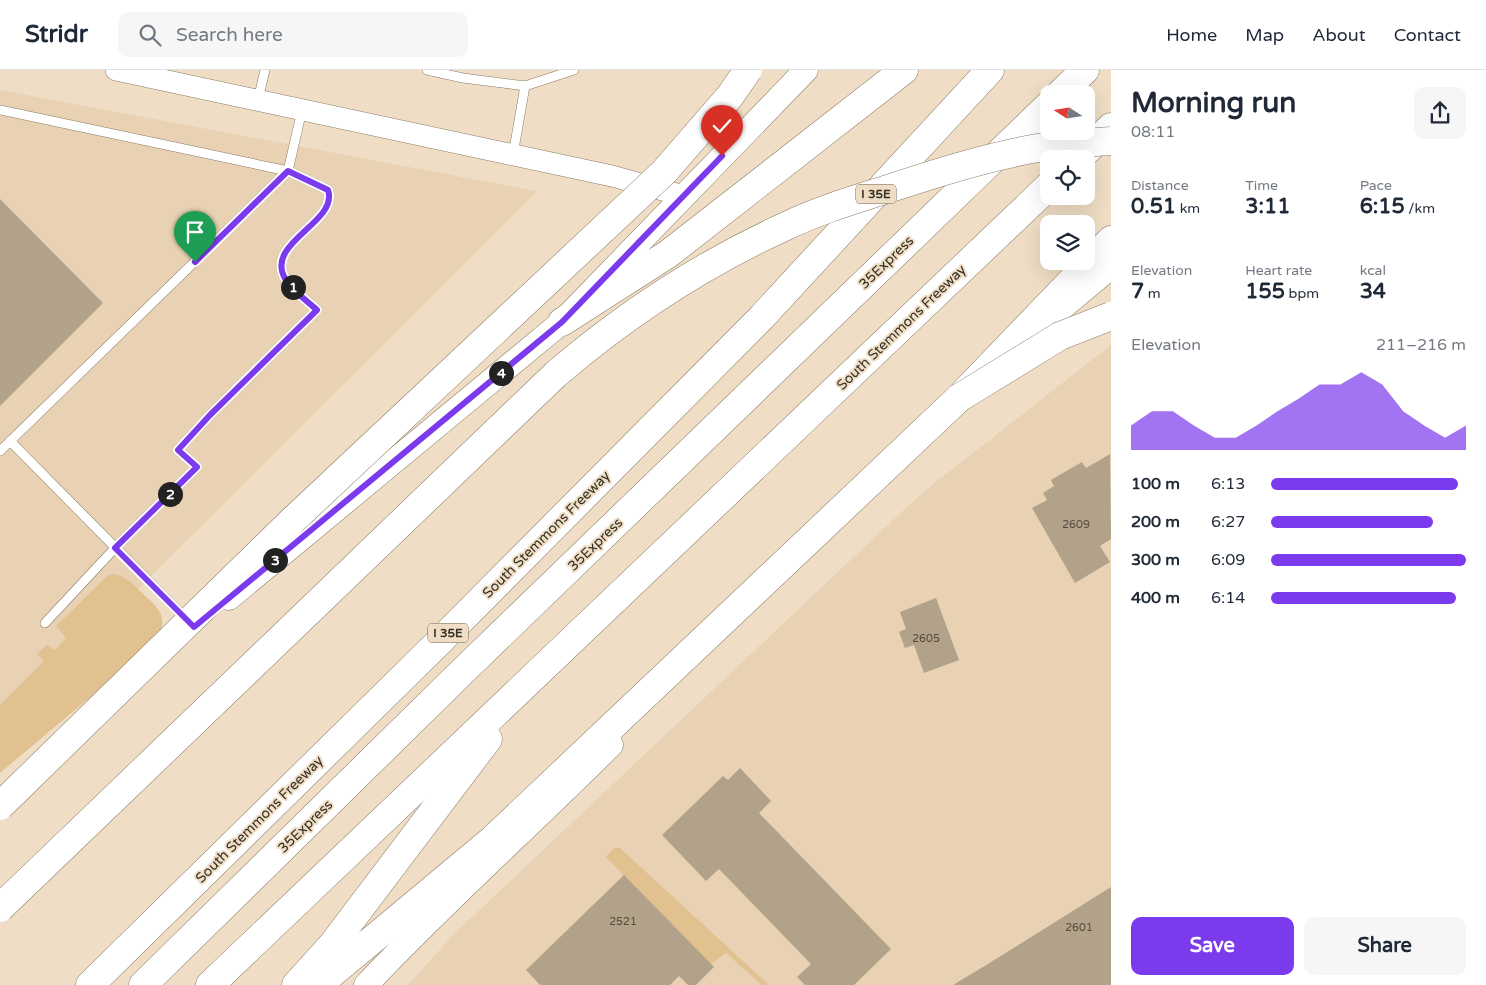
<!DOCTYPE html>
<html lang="en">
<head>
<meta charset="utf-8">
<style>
	:root { --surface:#fff; --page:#f6f6f7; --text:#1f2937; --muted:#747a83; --line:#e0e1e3; --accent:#7c3aed }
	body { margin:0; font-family:"Varela Round",sans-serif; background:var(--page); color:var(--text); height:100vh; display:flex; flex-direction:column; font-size:19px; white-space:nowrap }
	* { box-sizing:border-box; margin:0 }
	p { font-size:16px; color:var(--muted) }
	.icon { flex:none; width:28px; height:28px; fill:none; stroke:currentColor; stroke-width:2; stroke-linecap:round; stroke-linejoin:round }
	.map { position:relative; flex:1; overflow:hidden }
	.panel { display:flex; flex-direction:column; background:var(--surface); width:375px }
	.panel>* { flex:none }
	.needle { width:32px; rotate:282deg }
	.buttons { position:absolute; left:1040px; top:15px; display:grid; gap:10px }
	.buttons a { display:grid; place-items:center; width:55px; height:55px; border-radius:10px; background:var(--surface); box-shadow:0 5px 20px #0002; font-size:25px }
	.pin { position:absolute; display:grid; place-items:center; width:42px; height:42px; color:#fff; margin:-51px -21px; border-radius:50% 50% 50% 0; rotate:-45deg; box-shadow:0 0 5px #0007 }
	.pin .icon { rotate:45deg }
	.km { position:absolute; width:25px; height:25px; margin:-12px; border-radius:50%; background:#222; color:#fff; font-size:14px; line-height:25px; text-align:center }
	.round { display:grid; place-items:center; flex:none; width:52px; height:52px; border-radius:10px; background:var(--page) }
	.headline { display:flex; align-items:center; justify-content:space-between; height:85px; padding:0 20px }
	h1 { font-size:28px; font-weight:700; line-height:38px }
	.metrics { display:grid; grid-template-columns:repeat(3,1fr); gap:8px; height:85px; padding:5px 20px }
	.metrics div { display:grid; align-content:center }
	.metrics b { font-size:21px; font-weight:700 }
	.metrics small { font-size:14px; font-weight:400 }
	.metrics p { font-size:14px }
	.chart { height:140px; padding:10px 20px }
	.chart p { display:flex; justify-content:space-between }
	.chart svg { width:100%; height:90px; margin-top:5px; fill:var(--accent); opacity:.7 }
	.action { display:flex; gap:10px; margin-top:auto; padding:10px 20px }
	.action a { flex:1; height:58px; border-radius:10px; background:var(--accent); color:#fff; font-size:20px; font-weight:700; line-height:58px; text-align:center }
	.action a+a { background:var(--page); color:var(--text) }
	ul { padding:0 20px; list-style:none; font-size:16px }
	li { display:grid; grid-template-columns:80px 60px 1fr; align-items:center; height:38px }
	li i { height:12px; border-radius:6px; background:var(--accent) }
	header { display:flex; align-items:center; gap:30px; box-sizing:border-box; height:70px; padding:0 25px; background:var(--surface); border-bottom:1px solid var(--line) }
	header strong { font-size:24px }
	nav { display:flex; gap:28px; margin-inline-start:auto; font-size:18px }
	.search { width:350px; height:45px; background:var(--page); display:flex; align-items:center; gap:12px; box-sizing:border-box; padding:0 18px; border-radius:10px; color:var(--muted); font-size:19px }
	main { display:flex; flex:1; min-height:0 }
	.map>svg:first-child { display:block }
	.built { fill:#e8d2b3 }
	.green { fill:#e2c190 }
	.building { fill:#b2a28a }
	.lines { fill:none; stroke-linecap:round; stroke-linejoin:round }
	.service-casing { stroke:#897a63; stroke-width:10 }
	.tertiary-casing { stroke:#897a63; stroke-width:22 }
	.secondary-casing { stroke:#897a63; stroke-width:25 }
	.motorway-casing { stroke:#897a63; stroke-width:29 }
	.service { stroke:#fff; stroke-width:9 }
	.tertiary { stroke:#fff; stroke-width:21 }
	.secondary { stroke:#fff; stroke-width:24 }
	.motorway { stroke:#fff; stroke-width:28 }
	.motorway-bridge-casing { stroke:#897a63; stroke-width:29; stroke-linecap:butt }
	.motorway-bridge { stroke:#fff; stroke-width:28 }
	.route-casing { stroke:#fff; stroke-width:10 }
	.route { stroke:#7c3aed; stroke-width:6 }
	.labels { text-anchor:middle; stroke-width:4; stroke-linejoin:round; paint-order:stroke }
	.number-label { font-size:11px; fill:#544c3e }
	.shield { fill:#efdec5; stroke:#6d6455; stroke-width:1 }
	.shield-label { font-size:12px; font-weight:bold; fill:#352f25 }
	.street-label { font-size:14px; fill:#352f25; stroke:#efdec5 }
</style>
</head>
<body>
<header>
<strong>Stridr</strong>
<div class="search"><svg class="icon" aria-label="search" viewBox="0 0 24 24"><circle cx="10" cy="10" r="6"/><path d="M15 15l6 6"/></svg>Search here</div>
<nav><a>Home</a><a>Map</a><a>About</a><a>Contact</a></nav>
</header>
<main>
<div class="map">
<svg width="1111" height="915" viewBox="0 0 1111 915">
	<rect width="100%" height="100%" fill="#efdec5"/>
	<g class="built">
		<path d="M0 20 537 121 0 657Z"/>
		<path d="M1111 275V915H408L453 865 909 435 937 411Z"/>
	</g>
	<g class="green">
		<path d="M114 504C126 506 132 513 140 521 163 542 171 549 151 576L0 703V635L44 591 37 584 47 575 55 580 66 568 56 556 107 506Z"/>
		<path d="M614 778H620L769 915H762L726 883 710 895 606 787Z"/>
	</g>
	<g class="building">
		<path d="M0 129 103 233 0 336Z"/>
		<path d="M1110 384 1111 469 1100 476 1110 492 1075 513 1032 438 1047 430 1043 423 1054 416 1051 410 1082 392 1086 398Z"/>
		<path d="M936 528 959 590 924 603 914 575 905 578 899 562 906 559 900 542Z"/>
		<path d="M740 698 771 731 759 743 891 879 854 915H805L797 907 811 894 719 799 706 811 662 765 723 706 728 710Z"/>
		<path d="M624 805 714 897 696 915H688L679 906 670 915H540L526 900Z"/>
		<path d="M1111 817V915H953L983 897Z"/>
	</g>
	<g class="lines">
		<defs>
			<g id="service">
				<path d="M427 0 463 8 525 16 574 0"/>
				<path d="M258 30 265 0"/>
				<path d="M0 40 288 101 0 381"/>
				<path d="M513 85 525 16"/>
				<path d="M10 371 187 550"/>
				<path d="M45 553 115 478 197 397 178 380 210 345 317 240C307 231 293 221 286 210 262 173 339 153 328 120L288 101 302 40"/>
			</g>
			<path id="tertiary" d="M116 0 612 106 684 126"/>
			<g id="secondary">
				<path d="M1052 246 1111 197"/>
				<path d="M229 528 562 252 806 0"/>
				<path d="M366 915C444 832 530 756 611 675"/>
			</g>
			<g id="motorway">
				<path d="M1060 24 1085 0"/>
				<path d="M1078 89 1111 57"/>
				<path d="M562 252 668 184 904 0"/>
				<path d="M90 915 441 570 761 248 990 0"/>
				<path d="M143 915 466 598 1049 35"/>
				<path d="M210 915 1049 116"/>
				<path d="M296 915 333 874 488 669"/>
				<path d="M318 915 492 770 959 328 1111 170"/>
			</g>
		</defs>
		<use href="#service" class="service-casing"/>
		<use href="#tertiary" class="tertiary-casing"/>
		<use href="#secondary" class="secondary-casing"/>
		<use href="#motorway" class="motorway-casing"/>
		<use href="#service" class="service"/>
		<use href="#tertiary" class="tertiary"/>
		<use href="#secondary" class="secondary"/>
		<use href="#motorway" class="motorway"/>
		<defs>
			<g id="motorway-bridge">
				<path d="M959 328 1060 266 1111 246"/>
				<path d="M0 736 293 450 664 102 730 26 748 0"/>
				<path d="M0 838 556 304C625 245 701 195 784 157 819 140 857 129 894 117 939 102 985 88 1032 79 1058 74 1085 73 1111 71"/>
			</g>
		</defs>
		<use href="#motorway-bridge" class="motorway-bridge-casing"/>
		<use href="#motorway-bridge" class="motorway-bridge"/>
	</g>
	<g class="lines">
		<defs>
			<path id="route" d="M195 192 288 101 328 120C339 153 262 173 286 210 293 221 307 231 317 240L210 345 178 380 197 397 115 478 194 557 562 252 722 86"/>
		</defs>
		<use href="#route" class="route-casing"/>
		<use href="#route" class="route"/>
	</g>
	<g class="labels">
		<g class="number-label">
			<text x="1076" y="458">2609</text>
			<text x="926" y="572">2605</text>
			<text x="623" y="855">2521</text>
			<text x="1079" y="861">2601</text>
		</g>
		<g class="shield">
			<rect x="856" y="114.5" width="40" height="19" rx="4"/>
			<rect x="428" y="553.5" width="40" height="19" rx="4"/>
		</g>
		<g class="shield-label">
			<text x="876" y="128">I 35E</text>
			<text x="448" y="567">I 35E</text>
		</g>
		<g class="street-label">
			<text transform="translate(886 192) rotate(-44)" y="5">35Express</text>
			<text transform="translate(901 257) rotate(-44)" y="5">South Stemmons Freeway</text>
			<text transform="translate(546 464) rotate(-45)" y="5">South Stemmons Freeway</text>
			<text transform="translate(595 474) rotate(-44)" y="5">35Express</text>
			<text transform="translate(259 749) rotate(-45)" y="5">South Stemmons Freeway</text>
			<text transform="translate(305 756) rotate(-44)" y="5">35Express</text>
		</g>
	</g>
</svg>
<div class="buttons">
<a><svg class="needle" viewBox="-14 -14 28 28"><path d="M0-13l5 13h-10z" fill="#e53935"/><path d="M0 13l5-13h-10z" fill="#747a83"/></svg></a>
<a><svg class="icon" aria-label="locate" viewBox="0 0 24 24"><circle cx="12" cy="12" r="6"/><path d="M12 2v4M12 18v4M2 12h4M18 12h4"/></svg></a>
<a><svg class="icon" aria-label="layers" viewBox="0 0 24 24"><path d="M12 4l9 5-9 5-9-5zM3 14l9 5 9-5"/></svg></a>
</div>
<div class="pin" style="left:195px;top:192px;background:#1e9e55"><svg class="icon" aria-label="arrive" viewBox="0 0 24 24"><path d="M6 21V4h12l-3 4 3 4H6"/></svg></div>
<div class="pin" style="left:722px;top:86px;background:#d93025"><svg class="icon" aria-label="check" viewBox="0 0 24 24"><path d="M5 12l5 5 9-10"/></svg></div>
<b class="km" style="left:293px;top:217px">1</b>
<b class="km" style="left:170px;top:424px">2</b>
<b class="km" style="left:275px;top:490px">3</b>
<b class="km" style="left:501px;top:303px">4</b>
</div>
<section class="panel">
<div class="headline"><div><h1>Morning run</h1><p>08:11</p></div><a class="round"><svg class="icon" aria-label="share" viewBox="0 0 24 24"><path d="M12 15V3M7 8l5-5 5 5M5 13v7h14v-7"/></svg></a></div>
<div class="metrics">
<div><p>Distance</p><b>0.51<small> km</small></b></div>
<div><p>Time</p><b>3:11</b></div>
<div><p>Pace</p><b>6:15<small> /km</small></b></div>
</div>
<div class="metrics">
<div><p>Elevation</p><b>7<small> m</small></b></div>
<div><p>Heart rate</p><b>155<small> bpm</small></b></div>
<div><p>kcal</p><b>34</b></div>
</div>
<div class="chart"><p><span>Elevation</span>211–216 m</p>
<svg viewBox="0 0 160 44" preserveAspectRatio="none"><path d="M0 44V32L10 25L20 25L30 32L40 38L50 38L60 32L70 25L80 19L90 12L100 12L110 6L120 12L130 25L140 32L150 38L160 32V44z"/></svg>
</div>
<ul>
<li><b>100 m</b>6:13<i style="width:96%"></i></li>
<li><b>200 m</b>6:27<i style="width:83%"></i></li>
<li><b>300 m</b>6:09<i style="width:100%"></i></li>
<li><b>400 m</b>6:14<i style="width:95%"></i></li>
</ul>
<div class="action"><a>Save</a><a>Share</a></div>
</section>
</main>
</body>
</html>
